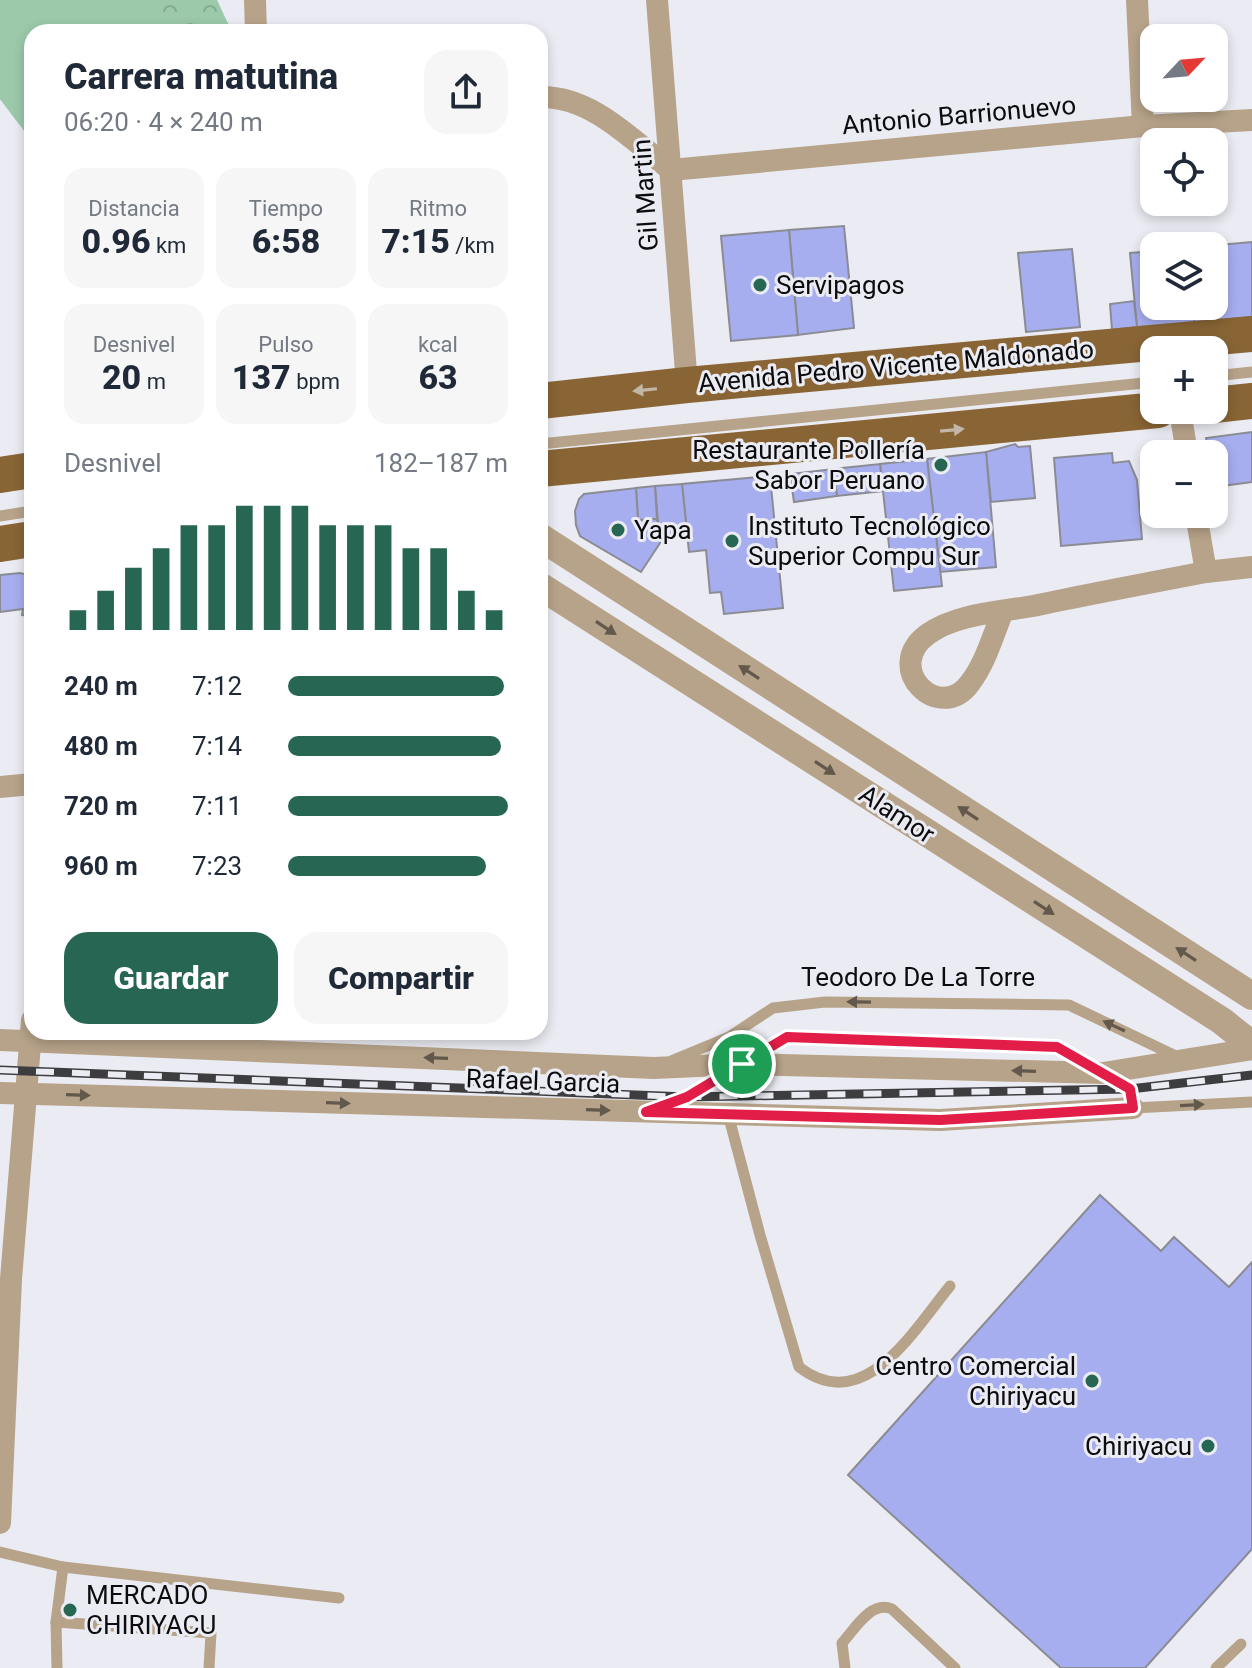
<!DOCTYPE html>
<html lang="es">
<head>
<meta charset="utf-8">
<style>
	:root { --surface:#fff; --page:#f6f6f7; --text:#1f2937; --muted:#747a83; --accent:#276653 }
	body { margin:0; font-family:Roboto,sans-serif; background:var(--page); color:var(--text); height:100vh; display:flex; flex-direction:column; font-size:30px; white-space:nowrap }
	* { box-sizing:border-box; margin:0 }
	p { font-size:26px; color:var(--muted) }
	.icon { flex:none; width:44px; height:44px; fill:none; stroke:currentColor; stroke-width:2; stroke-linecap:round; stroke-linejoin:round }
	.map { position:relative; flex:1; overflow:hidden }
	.drawer { position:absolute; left:24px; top:24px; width:524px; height:1016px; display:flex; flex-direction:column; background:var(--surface); border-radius:24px; box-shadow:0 4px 12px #0003 }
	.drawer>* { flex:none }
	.needle { width:52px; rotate:64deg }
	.fabs { position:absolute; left:1140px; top:24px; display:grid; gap:16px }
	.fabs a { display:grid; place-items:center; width:88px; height:88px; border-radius:16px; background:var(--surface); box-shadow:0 4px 12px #0003; font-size:40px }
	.pin { position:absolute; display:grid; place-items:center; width:68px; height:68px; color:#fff; margin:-34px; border:4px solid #fff; border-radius:50%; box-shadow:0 2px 8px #0007 }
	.round { display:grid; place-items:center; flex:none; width:84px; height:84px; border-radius:24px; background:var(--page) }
	.summary { display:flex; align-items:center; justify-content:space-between; height:136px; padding:0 40px }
	h1 { font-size:36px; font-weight:800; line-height:60px }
	.figures { display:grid; grid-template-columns:repeat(3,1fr); gap:12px; height:136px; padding:8px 40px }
	.figures div { display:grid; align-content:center; border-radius:20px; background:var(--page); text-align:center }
	.figures b { font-size:34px; font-weight:800 }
	.figures small { font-size:22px; font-weight:400 }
	.figures p { font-size:22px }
	.chart { height:224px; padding:16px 40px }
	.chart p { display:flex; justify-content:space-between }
	.chart svg { width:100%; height:144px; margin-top:8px; stroke:var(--accent); stroke-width:6 }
	.action { display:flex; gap:16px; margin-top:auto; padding:16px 40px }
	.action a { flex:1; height:92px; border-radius:24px; background:var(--accent); color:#fff; font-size:32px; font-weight:800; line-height:92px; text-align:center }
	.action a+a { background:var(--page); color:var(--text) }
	ul { padding:0 40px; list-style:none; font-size:26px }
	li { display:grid; grid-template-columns:128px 96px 1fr; align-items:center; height:60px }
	li i { height:20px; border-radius:10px; background:var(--accent) }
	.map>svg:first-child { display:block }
	.park { fill:url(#park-crowns) }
	.pitch { fill:#9cc9aa }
	.building { fill:#a6aeef; stroke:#8b8c93; stroke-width:2 }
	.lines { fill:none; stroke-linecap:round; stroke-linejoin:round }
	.service { stroke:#b7a38a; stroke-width:11 }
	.minor { stroke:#b7a38a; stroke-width:22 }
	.tertiary { stroke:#b7a38a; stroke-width:28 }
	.primary { stroke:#896535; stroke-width:36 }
	.rail-casing { stroke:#3d3d40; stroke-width:9 }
	.rail { stroke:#ebecf3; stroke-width:6; stroke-dasharray:18; stroke-linecap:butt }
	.oneway { fill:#c4b6a7 }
	.oneway2 { fill:#62584c }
	.route-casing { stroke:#fff; stroke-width:16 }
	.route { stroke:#e11d48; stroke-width:10 }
	.poi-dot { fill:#276653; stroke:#ebecf3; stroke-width:3 }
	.labels { text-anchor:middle; stroke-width:6; stroke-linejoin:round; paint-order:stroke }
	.street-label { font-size:26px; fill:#0c0c0e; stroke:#ebecf3 }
	.poi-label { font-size:26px; fill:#0c0c0e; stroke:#ebecf3; text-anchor:start }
</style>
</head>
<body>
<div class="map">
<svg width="1252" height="1668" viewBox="0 0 1252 1668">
	<defs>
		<pattern id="park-crowns" width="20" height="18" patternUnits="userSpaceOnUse" patternTransform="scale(2)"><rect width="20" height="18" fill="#9cc9aa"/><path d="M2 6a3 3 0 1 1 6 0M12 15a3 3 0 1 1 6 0" fill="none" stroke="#85ab91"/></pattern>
	</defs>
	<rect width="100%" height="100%" fill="#ebecf3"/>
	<path class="park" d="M0 0H217L232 32H32V141L0 99Z"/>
	<path class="pitch" d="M0 0H153L175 32H32V141L0 99Z"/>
	<g class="building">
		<path d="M844 226 854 328 798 335 789 230Z"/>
		<path d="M789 230 798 335 731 341 721 236Z"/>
		<path d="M1252 242V317L1194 322 1192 306H1214V246H1207Z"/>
		<path d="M1072 249 1080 327 1026 332 1018 253Z"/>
		<path d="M1154 251V306H1192L1194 322 1137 327 1130 253Z"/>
		<path d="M1134 301 1137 327 1112 330 1110 304Z"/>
		<path d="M1252 432V482L1214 487V454H1209L1206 438Z"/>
		<path d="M1015 444 1018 447 1030 446 1035 498 991 502 986 452Z"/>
		<path d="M986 452 996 567 940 572 927 459Z"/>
		<path d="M1112 453 1113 463 1129 461 1137 480 1142 539 1061 546 1054 458Z"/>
		<path d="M927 459 942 586 894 591 880 464Z"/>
		<path d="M880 464 883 491 837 496 833 469Z"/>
		<path d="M833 469 837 496 794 502 790 474Z"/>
		<path d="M770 476 783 608 724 614 721 592 710 593 706 550 689 552 682 484Z"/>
		<path d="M682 484 687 532 659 535 655 486Z"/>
		<path d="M655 486 657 519 638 520 636 488Z"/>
		<path d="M636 488 638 520 657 519 660 543 641 572 580 536 576 525 575 511 579 499 584 494Z"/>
		<path d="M20 573 32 576V617L22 615 23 609 0 612V575Z"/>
		<path d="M1100 1195 1161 1251 1174 1237 1229 1287 1252 1262V1549L1145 1668H1061L848 1475Z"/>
	</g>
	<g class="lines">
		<g class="service">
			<path d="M1214 376 1252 372"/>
			<path d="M540 444 1154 382"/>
			<path d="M0 516 32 511"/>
			<path d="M671 1061 729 1037 773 1008 825 1002 1069 1005 1180 1058"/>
			<path d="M747 1061 787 1037 1057 1047 1093 1067"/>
			<path d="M1108 1076 1130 1089 1133 1108 1252 1102"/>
			<path d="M662 1106 687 1097 732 1070"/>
			<path d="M728 1114 760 1235 799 1367C864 1417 913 1331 950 1286"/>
			<path d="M0 1552 63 1567 56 1622 57 1668"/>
			<path d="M63 1567 339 1598"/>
			<path d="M56 1622 211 1633 209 1668"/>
			<path d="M845 1668 842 1643C855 1629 871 1600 892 1609L955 1668"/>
			<path d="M1216 1668 1241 1644"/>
		</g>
		<g class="minor">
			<path d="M255 0 256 32"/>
			<path d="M657 0 687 385"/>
			<path d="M1137 0 1143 126"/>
			<path d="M540 97C592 96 632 140 671 170L1143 126 1252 120"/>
			<path d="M1180 410 1187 454"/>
			<path d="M1196 514 1206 572 1252 567"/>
			<path d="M1003 611C993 635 986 662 970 683 940 725 881 668 928 634 956 614 999 612 1033 606 1090 594 1148 583 1206 572"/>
			<path d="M0 787 32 784"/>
			<path d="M0 1040 654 1068 742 1064 1103 1073 1252 1049"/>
			<path d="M0 1093 940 1120 1133 1108"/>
			<path d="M0 1523 11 1279 32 1020"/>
		</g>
		<g class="tertiary">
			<path d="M540 537 1252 996"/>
			<path d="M540 586 1222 1021 1252 1045"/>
		</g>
		<g class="primary">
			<path d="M540 401 687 385 1252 334"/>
			<path d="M1214 405 1252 401"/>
			<path d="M540 469 1158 410"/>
			<path d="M0 475 32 470"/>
			<path d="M0 544 32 539"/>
		</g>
		<defs>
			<path id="rail" d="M0 1070 687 1097 1130 1089 1252 1075"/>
		</defs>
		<use href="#rail" class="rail-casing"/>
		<use href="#rail" class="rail"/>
	</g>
	<defs><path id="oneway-solid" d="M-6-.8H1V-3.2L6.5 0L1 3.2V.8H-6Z" transform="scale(2)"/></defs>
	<g class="oneway">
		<use href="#oneway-solid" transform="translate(645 390) rotate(174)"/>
		<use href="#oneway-solid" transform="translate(952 430) rotate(-5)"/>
	</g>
	<g class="oneway2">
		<use href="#oneway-solid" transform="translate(606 628) rotate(33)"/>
		<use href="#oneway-solid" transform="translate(749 672) rotate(-147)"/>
		<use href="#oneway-solid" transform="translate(825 768) rotate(33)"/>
		<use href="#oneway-solid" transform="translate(968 813) rotate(-147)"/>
		<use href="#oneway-solid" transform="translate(1044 908) rotate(33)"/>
		<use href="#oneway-solid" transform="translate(1186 954) rotate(-147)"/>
		<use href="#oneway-solid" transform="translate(859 1002) rotate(-179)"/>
		<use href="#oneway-solid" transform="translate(1114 1026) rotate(-155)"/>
		<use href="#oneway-solid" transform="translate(436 1058) rotate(-178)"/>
		<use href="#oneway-solid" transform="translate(1024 1071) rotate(-178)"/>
		<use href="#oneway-solid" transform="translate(78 1095) rotate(2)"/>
		<use href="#oneway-solid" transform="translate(338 1103) rotate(2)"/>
		<use href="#oneway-solid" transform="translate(1192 1105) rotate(-3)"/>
		<use href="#oneway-solid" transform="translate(598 1110) rotate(2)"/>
	</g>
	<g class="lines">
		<defs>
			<path id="route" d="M787 1037 1057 1047 1130 1089 1133 1108 940 1120 646 1112 687 1097Z"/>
		</defs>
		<use href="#route" class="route-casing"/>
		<use href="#route" class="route"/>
	</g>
	<g class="poi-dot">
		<circle cx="760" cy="285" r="8"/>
		<circle cx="941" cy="465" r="8"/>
		<circle cx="618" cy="530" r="8"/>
		<circle cx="732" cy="541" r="8"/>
		<circle cx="1092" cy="1381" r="8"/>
		<circle cx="1208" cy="1446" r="8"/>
		<circle cx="70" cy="1610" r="8"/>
	</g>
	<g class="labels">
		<g class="street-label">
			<text transform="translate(959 115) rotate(-5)" y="9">Antonio Barrionuevo</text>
			<text transform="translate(645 195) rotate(-94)" y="9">Gil Martin</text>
			<text transform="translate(896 366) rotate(-5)" y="9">Avenida Pedro Vicente Maldonado</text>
			<text transform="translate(897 814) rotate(33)" y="9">Alamor</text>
			<text x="918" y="986">Teodoro De La Torre</text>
			<text transform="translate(543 1081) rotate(2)" y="9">Rafael Garcia</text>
		</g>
		<g class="poi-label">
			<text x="776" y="294">Servipagos</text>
			<text x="925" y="459" text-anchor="end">Restaurante Pollería<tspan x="925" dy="30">Sabor Peruano</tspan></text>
			<text x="748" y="535">Instituto Tecnológico<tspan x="748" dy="30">Superior Compu Sur</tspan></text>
			<text x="634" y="539">Yapa</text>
			<text x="1076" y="1375" text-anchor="end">Centro Comercial<tspan x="1076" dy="30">Chiriyacu</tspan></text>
			<text x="1192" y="1455" text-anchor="end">Chiriyacu</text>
			<text x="86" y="1604">MERCADO<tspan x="86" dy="30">CHIRIYACU</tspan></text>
		</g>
	</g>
</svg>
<div class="fabs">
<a><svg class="needle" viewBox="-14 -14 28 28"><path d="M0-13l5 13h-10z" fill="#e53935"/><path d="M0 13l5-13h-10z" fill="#747a83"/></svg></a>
<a><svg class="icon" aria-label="locate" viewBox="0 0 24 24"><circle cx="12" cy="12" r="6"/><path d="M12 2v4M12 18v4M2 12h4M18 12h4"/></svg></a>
<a><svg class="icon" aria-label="layers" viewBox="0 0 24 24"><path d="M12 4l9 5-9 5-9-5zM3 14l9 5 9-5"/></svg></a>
<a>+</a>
<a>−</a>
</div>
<div class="pin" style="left:742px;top:1064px;background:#1e9e55"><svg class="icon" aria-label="arrive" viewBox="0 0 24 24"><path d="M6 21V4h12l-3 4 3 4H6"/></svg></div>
<section class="drawer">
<div class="summary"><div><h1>Carrera matutina</h1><p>06:20 · 4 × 240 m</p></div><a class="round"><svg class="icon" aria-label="share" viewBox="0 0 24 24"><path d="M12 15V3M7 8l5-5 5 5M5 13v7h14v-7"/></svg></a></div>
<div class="figures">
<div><p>Distancia</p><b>0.96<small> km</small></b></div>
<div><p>Tiempo</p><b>6:58</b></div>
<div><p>Ritmo</p><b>7:15<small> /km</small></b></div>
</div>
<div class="figures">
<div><p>Desnivel</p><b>20<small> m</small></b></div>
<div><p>Pulso</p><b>137<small> bpm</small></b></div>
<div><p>kcal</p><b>63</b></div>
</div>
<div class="chart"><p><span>Desnivel</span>182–187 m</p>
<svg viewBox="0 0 160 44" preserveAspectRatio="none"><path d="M5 44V38M15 44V32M25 44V25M35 44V19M45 44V12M55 44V12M65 44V6M75 44V6M85 44V6M95 44V12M105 44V12M115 44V12M125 44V19M135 44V19M145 44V32M155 44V38"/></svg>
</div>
<ul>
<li><b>240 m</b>7:12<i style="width:98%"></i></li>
<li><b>480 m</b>7:14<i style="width:97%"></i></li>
<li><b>720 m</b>7:11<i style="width:100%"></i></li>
<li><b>960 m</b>7:23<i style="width:90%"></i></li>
</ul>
<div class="action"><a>Guardar</a><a>Compartir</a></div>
</section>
</div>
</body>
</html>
